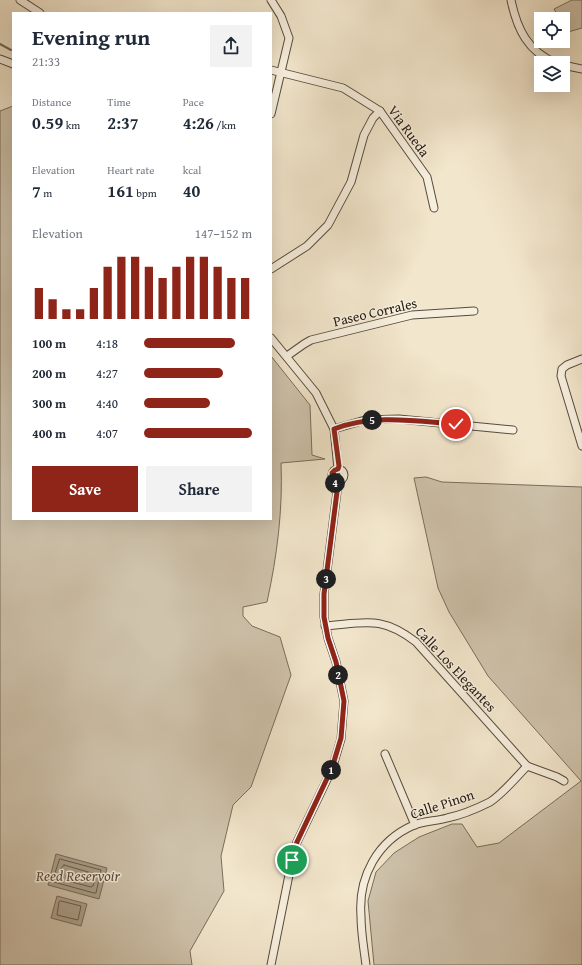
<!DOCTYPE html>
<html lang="en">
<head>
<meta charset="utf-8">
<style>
	:root { --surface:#fff; --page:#f2f2f3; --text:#1f2937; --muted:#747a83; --accent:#8f2418 }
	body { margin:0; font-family:"Gentium Book Plus",serif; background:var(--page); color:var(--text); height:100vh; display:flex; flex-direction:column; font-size:15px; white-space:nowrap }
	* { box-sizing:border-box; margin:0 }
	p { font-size:13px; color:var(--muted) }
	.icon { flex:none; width:22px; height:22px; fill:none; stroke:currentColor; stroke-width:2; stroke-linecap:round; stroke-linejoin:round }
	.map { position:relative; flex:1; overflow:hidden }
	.drawer { position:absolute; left:12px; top:12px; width:260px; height:508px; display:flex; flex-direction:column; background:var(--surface); border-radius:0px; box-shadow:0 4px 16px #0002 }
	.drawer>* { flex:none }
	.fabs { position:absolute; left:534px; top:12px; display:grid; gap:8px }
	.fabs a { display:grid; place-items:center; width:36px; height:36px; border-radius:0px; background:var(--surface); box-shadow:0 4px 16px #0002; font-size:20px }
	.pin { position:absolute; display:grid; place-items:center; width:34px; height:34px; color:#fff; margin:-17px; border:2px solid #fff; border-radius:50%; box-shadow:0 1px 4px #0007 }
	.km { position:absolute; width:20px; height:20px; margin:-10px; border-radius:50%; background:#222; color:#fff; font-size:11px; line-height:20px; text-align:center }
	.round { display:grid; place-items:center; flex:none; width:42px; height:42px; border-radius:0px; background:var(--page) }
	.overview { display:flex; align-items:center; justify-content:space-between; height:68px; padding:0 20px }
	h1 { font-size:22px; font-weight:700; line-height:30px }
	.stats { display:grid; grid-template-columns:repeat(3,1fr); gap:6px; height:68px; padding:4px 20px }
	.stats div { display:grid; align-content:center }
	.stats b { font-size:17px; font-weight:700 }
	.stats small { font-size:11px; font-weight:400 }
	.stats p { font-size:11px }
	.chart { height:112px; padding:8px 20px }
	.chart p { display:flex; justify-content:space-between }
	.chart svg { width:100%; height:72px; margin-top:4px; stroke:var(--accent); stroke-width:6 }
	.button { display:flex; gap:8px; margin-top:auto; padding:8px 20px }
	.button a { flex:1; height:46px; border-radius:0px; background:var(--accent); color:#fff; font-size:16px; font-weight:700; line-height:46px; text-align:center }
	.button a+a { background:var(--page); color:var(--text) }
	ul { padding:0 20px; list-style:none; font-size:13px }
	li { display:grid; grid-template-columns:64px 48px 1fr; align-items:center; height:30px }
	li i { height:10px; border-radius:5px; background:var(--accent) }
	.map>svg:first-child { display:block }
	.green { fill:#cfc3ac; stroke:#786e5d }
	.water { fill:#aba08b; stroke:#746a59 }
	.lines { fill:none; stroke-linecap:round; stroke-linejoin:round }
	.shore { stroke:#665c4c; stroke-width:1 }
	.stream { stroke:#746a59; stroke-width:2 }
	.minor-casing { stroke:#564c3e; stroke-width:9 }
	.minor { stroke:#f7efde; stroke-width:7 }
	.route-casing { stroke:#fff; stroke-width:8 }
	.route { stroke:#8f2418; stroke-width:5 }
	.labels { text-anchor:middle; stroke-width:3; stroke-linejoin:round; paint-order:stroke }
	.street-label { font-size:14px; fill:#22180e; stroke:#f7efde }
	.water-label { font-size:15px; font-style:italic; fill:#594e40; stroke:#f7efde }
</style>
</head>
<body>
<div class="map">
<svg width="582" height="965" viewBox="0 0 582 965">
	<rect width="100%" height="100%" fill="#f2e6cc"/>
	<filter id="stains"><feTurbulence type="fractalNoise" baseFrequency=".005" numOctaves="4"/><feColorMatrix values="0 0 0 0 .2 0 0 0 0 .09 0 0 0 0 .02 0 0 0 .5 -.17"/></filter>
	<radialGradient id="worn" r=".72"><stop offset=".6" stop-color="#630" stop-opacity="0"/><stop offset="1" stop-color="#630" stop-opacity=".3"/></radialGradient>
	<g class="green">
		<path d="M572 0H582V28L568 32 563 24V19H560L554 9Z"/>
		<path d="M13 106V519H271V356L310 405 312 455 325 459 281 463C283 509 277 557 267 602L243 607V616L252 626 280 637 291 675 251 787 233 805 221 856 224 891 190 951 192 965H0V111Z"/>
		<path d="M426 477 442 482 582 487V965H374L368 901 376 872 394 853 419 837 452 824H462L477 847 499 843 581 781 488 676 449 612 438 588 414 478Z"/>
	</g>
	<g class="water">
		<path d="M56 854 107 868 99 899 48 885Z"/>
		<path d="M57 896 87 904 81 926 51 918Z"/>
	</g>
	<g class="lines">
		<g class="shore">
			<path d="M60 859 101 870 96 893H94L54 882 53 880Z"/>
			<path d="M64 865 95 874 96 876 93 886 91 887 60 879C59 875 61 867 64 865Z"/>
			<path d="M61 901 81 906 78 920 57 915 59 902Z"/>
		</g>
		<path class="stream" d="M0 44 11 50"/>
		<defs>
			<g id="minor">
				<path d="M20 0 40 13"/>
				<path d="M511 0C517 29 528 52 556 63"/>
				<path d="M0 59 13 64"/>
				<path d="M563 65 582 69"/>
				<path d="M271 70 343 88 380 111 427 177 434 208"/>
				<path d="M271 114 289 38 281 16 271 0"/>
				<path d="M271 269 307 246 328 225 351 182 364 135 373 118 380 111"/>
				<path d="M271 338 316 393 334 429 338 469"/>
				<path d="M287 356 304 344 311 340 412 315 474 311"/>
				<path d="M582 359 567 365 562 369 561 376 582 446"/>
				<path d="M334 429 365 420 399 419 513 430"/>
				<circle cx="338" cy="475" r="6"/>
				<path d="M325 626C365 623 381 615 416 642L527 766"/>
				<path d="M385 754 415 825"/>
				<path d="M527 766 557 777 564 781"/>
				<path d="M271 965 292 860 297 842 332 769 341 739 344 701 336 662 328 638 324 617V594L337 492 335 490 334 480"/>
				<path d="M366 965C364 949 361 933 361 916 358 877 377 841 414 825 424 821 437 821 447 818 462 815 476 809 490 802 501 795 518 776 527 766"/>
			</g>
		</defs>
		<use href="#minor" class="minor-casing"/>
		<use href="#minor" class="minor"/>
	</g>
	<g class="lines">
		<defs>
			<path id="route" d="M292 860 297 842 332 768 341 738 344 701 336 662 328 638 324 617V594L337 492 332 473 335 470 338 469 339 466 334 429C373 414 415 421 456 424"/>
		</defs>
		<use href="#route" class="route-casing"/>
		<use href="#route" class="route"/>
	</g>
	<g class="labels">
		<g class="street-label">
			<text transform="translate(409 131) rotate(54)" y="5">Via Rueda</text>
			<text transform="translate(375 312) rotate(-13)" y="5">Paseo Corrales</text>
			<text transform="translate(456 669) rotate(47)" y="5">Calle Los Elegantes</text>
			<text transform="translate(442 804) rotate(-18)" y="5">Calle Pinon</text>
		</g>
		<g class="water-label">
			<text x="78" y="881">Reed Reservoir</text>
		</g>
	</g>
	<rect width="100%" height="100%" filter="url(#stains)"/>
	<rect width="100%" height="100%" fill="url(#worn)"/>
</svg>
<div class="fabs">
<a><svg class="icon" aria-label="locate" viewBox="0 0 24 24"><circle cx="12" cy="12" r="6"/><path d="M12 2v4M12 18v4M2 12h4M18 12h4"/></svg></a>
<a><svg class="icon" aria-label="layers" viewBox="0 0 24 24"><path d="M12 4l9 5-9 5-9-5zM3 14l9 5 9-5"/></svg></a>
</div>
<div class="pin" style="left:292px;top:860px;background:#1e9e55"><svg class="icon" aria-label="arrive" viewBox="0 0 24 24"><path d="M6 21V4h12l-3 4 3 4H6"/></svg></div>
<div class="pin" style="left:456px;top:424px;background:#d93025"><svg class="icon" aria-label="check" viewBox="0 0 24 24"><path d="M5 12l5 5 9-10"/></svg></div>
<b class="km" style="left:331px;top:770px">1</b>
<b class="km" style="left:338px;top:675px">2</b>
<b class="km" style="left:326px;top:579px">3</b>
<b class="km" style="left:335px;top:483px">4</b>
<b class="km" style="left:372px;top:420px">5</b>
<section class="drawer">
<div class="overview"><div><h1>Evening run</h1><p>21:33</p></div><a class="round"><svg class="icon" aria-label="share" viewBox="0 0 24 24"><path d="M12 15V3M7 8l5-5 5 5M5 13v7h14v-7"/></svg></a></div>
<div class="stats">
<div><p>Distance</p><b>0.59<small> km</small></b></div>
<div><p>Time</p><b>2:37</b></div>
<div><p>Pace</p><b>4:26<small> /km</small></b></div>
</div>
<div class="stats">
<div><p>Elevation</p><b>7<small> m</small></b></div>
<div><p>Heart rate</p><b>161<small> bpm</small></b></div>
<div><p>kcal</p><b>40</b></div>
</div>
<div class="chart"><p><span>Elevation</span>147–152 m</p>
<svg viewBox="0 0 160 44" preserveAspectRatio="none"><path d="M5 44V25M15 44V32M25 44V38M35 44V38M45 44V25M55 44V12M65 44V6M75 44V6M85 44V12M95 44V19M105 44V12M115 44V6M125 44V6M135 44V12M145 44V19M155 44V19"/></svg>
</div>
<ul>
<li><b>100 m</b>4:18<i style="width:84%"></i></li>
<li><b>200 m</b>4:27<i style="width:73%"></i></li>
<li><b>300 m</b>4:40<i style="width:61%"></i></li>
<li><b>400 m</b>4:07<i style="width:100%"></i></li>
</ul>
<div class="button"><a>Save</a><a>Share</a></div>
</section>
</div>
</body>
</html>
